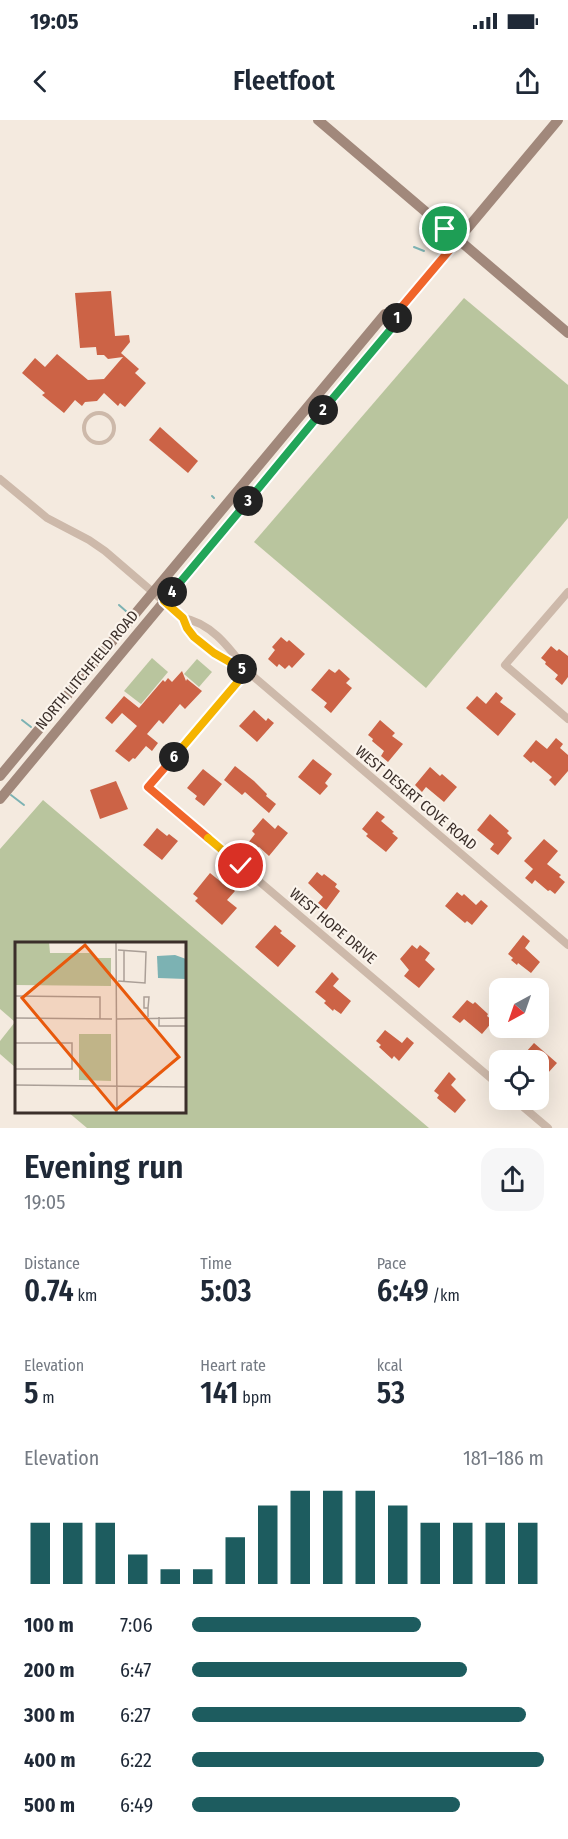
<!DOCTYPE html>
<html lang="en">
<head>
<meta charset="utf-8">
<style>
	:root { --surface:#fff; --page:#f6f6f7; --text:#1f2937; --muted:#747a83; --accent:#1d5c5f }
	body { margin:0; font-family:"Fira Sans Condensed",sans-serif; background:var(--page); color:var(--text); height:100vh; display:flex; flex-direction:column; font-size:22px; white-space:nowrap }
	* { box-sizing:border-box; margin:0 }
	p { font-size:20px; color:var(--muted) }
	.icon { flex:none; width:33px; height:33px; fill:none; stroke:currentColor; stroke-width:2; stroke-linecap:round; stroke-linejoin:round }
	.map { position:relative; height:1008px; overflow:hidden }
	.side { display:flex; flex-direction:column; background:var(--surface); flex:1 }
	.side>* { flex:none }
	.needle { width:39px; rotate:220deg }
	.tools { position:absolute; left:489px; top:858px; display:grid; gap:12px }
	.tools a { display:grid; place-items:center; width:60px; height:60px; border-radius:12px; background:var(--surface); box-shadow:0 6px 24px #0002; font-size:30px }
	.pin { position:absolute; display:grid; place-items:center; width:51px; height:51px; color:#fff; margin:-26px; border:3px solid #fff; border-radius:50%; box-shadow:0 2px 6px #0007 }
	.km { position:absolute; width:30px; height:30px; margin:-15px; border-radius:50%; background:#222; color:#fff; font-size:16px; line-height:30px; text-align:center }
	.round { display:grid; place-items:center; flex:none; width:63px; height:63px; border-radius:18px; background:var(--page) }
	.overview { display:flex; align-items:center; justify-content:space-between; height:102px; padding:0 24px }
	h1 { font-size:33px; font-weight:600; line-height:45px }
	.stats { display:grid; grid-template-columns:repeat(3,1fr); gap:9px; height:102px; padding:6px 24px }
	.stats div { display:grid; align-content:center }
	.stats b { font-size:30px; font-weight:600 }
	.stats small { font-size:16px; font-weight:400 }
	.stats p { font-size:16px }
	.chart { height:168px; padding:12px 24px }
	.chart p { display:flex; justify-content:space-between }
	.chart svg { width:100%; height:108px; margin-top:6px; stroke:var(--accent); stroke-width:6 }
	ul { padding:0 24px; list-style:none; font-size:20px }
	li { display:grid; grid-template-columns:96px 72px 1fr; align-items:center; height:45px }
	li i { height:15px; border-radius:8px; background:var(--accent) }
	.status { display:flex; justify-content:space-between; align-items:center; height:42px; padding:0 30px; background:var(--surface); direction:ltr }
	.status svg { height:16px; fill:currentColor }
	header { display:flex; justify-content:space-between; align-items:center; height:78px; padding:0 24px; background:var(--surface); font-size:27px; font-weight:600 }
	.map>svg:first-child { display:block }
	.green { fill:#b9c59e }
	.lines { fill:none; stroke-linecap:round; stroke-linejoin:round }
	.stream { stroke:#7cb2b3; stroke-width:2 }
	.building { fill:#cc6346 }
	.lane { stroke:#cdb9aa; stroke-width:4 }
	.street { stroke:#cdb9aa; stroke-width:8 }
	.secondary { stroke:#a1887b; stroke-width:10 }
	.split-1-casing { stroke:#fff; stroke-width:12 }
	.split-2-casing { stroke:#fff; stroke-width:12 }
	.split-3-casing { stroke:#fff; stroke-width:12 }
	.split-4-casing { stroke:#fff; stroke-width:12 }
	.split-5-casing { stroke:#fff; stroke-width:12 }
	.split-6-casing { stroke:#fff; stroke-width:12 }
	.split-7-casing { stroke:#fff; stroke-width:12 }
	.split-8-casing { stroke:#fff; stroke-width:12 }
	.split-1 { stroke:#f0652b; stroke-width:8 }
	.split-2 { stroke:#22a559; stroke-width:8 }
	.split-3 { stroke:#22a559; stroke-width:8 }
	.split-4 { stroke:#22a559; stroke-width:8 }
	.split-5 { stroke:#f5b400; stroke-width:8 }
	.split-6 { stroke:#f5b400; stroke-width:8 }
	.split-7 { stroke:#f0652b; stroke-width:8 }
	.split-8 { stroke:#f5b400; stroke-width:8 }
	.labels { text-anchor:middle; stroke-width:4.5; stroke-linejoin:round; paint-order:stroke }
	.street-label { font-size:15px; fill:#3b2f2a; stroke:#fbf4ec }
	.inset-road { fill:none; stroke:#aa9f97; stroke-width:1.5 }
	.view { fill:#e8590c; fill-opacity:0.15; stroke:#e8590c; stroke-width:3 }
	.inset-edge { fill:none; stroke:#3b2f2a; stroke-width:3 }
</style>
</head>
<body>
<div class="status"><b>19:05</b><svg viewBox="0 0 49 12"><path d="M0 12V9h3v3zM5 12V6h3v6zM10 12V3h3v9zM15 12V0h3v12zM26 1h20v11H26zM47 4h2v5h-2z"/></svg></div>
<header><svg class="icon" aria-label="back" viewBox="0 0 24 24"><path d="M15 5l-7 7 7 7"/></svg>Fleetfoot<svg class="icon" aria-label="share" viewBox="0 0 24 24"><path d="M12 15V3M7 8l5-5 5 5M5 13v7h14v-7"/></svg></header>
<div class="map">
<svg width="568" height="1008" viewBox="0 0 568 1008">
	<rect width="100%" height="100%" fill="#f4eadf"/>
	<g class="green">
		<path d="M464 178 568 265V398L426 568 254 422Z"/>
		<path d="M152 538 168 552 141 584 124 571Z"/>
		<path d="M197 539 212 552 199 567 184 554Z"/>
		<path d="M43 680 429 1008H87L68 992H184V824H16V948L0 934V921L15 902 0 889V729Z"/>
	</g>
	<g class="lines">
		<g class="stream">
			<path d="M414 127 424 131"/>
			<path d="M212 376 214 378"/>
			<path d="M119 485 127 492"/>
			<path d="M22 600 31 607"/>
			<path d="M11 675 24 685"/>
		</g>
	</g>
	<g class="building">
		<path d="M111 171 115 216 129 215 130 222 121 233 139 249 135 253 146 263 125 287 120 283 118 286 104 273 97 281 85 282 82 286 75 280 64 293 42 275 45 273 22 253 35 238 45 247 57 234 88 260 104 259 123 237 108 239 104 235H97L96 227 80 228 75 173Z"/>
		<path d="M160 307 198 341 188 353 149 320Z"/>
		<path d="M281 517 287 522 289 520 305 534 292 548 289 545 285 549 279 544 277 547 268 539 275 530 272 527Z"/>
		<path d="M551 526 557 531 559 529 568 536V557L562 565 555 559 558 555 545 544 546 542 541 538Z"/>
		<path d="M329 549 335 553 339 549 350 559 346 563 352 568 331 593 324 587 327 583 311 570Z"/>
		<path d="M182 551 186 561 187 559 202 571 185 589 180 584 163 604 159 600 147 614 158 623 152 631 146 626 135 639 133 638 129 642 115 631 137 606 122 593 112 604 105 598 124 576 139 588 163 560 165 562 168 558 172 562Z"/>
		<path d="M496 572 503 578 500 582 516 594 498 616 466 588 477 576 486 584Z"/>
		<path d="M254 590 266 601 268 598 274 603 257 622 239 606Z"/>
		<path d="M380 600 395 613 392 616 403 624 388 642 381 636 384 631 372 621 373 619 368 615Z"/>
		<path d="M556 618 563 624 560 628 568 635V651L555 666 549 660 552 657 533 641 531 643 523 636 536 620 547 629Z"/>
		<path d="M313 639 332 654 325 663 328 666 320 675 298 657Z"/>
		<path d="M235 646 254 661 267 674 266 676 276 684 269 693 245 672 242 675 224 660Z"/>
		<path d="M430 647 440 656 442 654 457 667 444 682 426 667 422 672 415 665Z"/>
		<path d="M203 649 222 664 204 686 195 679 197 676 187 668Z"/>
		<path d="M116 661 128 689 100 699 90 670Z"/>
		<path d="M377 691 385 697 381 701 394 712 392 713 398 718 386 732 366 716 368 714 362 709Z"/>
		<path d="M490 694 509 711 507 713 512 718 498 735 490 729 494 724 477 710Z"/>
		<path d="M263 698 275 709 278 705 288 713 269 736 259 727 256 730 248 723 255 714 252 711Z"/>
		<path d="M157 708 167 716 169 714 178 721 162 740 143 725Z"/>
		<path d="M544 719 558 731 547 744 561 755 559 757 565 762 555 774 550 770 548 771 535 760 532 764 525 758 533 749 524 741Z"/>
		<path d="M317 752 322 756 324 754 337 764 335 767 340 771 326 790 318 783 323 777 308 763Z"/>
		<path d="M210 753 226 766 227 764 235 771 227 780 237 788 222 805 195 781 198 778 193 774Z"/>
		<path d="M457 772 462 776 464 774 476 785 481 780 488 786 472 805 467 801 465 803 445 786Z"/>
		<path d="M275 805 282 811 280 813 296 826 278 847 255 827Z"/>
		<path d="M523 815 530 821 525 828 540 842 531 853 518 843 517 845 511 840 513 838 508 834Z"/>
		<path d="M412 825 417 829 420 825 430 833 425 840 435 849 419 868 404 856 409 850 400 839Z"/>
		<path d="M332 852 339 859 333 866 351 881 341 894 334 889 333 891 324 883 326 881 315 872Z"/>
		<path d="M467 880 473 884 475 882 488 894 487 896 493 901 482 914 464 899 460 903 452 897Z"/>
		<path d="M385 910 402 923 407 917 414 923 399 941 394 936 392 939 379 927 381 925 376 921Z"/>
		<path d="M534 923 557 943 538 964V940H519Z"/>
		<path d="M449 952 456 959 451 965 466 980 455 993 437 978 439 975 434 971Z"/>
	</g>
	<g class="lines">
		<circle class="lane" cx="99" cy="308" r="15"/>
		<g class="street">
			<path d="M0 359 47 398 89 420 105 431 183 498C194 525 221 538 246 551"/>
			<path d="M568 472 505 545 568 599"/>
			<path d="M183 498C212 503 230 529 247 551L568 825"/>
			<path d="M247 551 148 667 500 966"/>
			<path d="M515 980 548 1008"/>
		</g>
		<g class="secondary">
			<path d="M318 0 568 213"/>
			<path d="M0 656 385 194 399 190"/>
			<path d="M0 679 396 203 399 190 558 0"/>
		</g>
	</g>
	<g class="lines">
		<defs>
			<path id="split-1" d="M397 198 399 190 458 120 445 109"/>
			<path id="split-2" d="M323 290 396 203 397 198"/>
			<path id="split-3" d="M248 381 323 290"/>
			<path id="split-4" d="M172 472 248 381"/>
			<path id="split-5" d="M172 472 164 481 183 498 187 508 194 517 214 533 242 549"/>
			<path id="split-6" d="M174 637 247 551 242 549"/>
			<path id="split-7" d="M174 637 148 667 208 718"/>
			<path id="split-8" d="M208 718 241 746"/>
		</defs>
		<use href="#split-1" class="split-1-casing"/>
		<use href="#split-2" class="split-2-casing"/>
		<use href="#split-3" class="split-3-casing"/>
		<use href="#split-4" class="split-4-casing"/>
		<use href="#split-5" class="split-5-casing"/>
		<use href="#split-6" class="split-6-casing"/>
		<use href="#split-7" class="split-7-casing"/>
		<use href="#split-8" class="split-8-casing"/>
		<use href="#split-1" class="split-1"/>
		<use href="#split-2" class="split-2"/>
		<use href="#split-3" class="split-3"/>
		<use href="#split-4" class="split-4"/>
		<use href="#split-5" class="split-5"/>
		<use href="#split-6" class="split-6"/>
		<use href="#split-7" class="split-7"/>
		<use href="#split-8" class="split-8"/>
	</g>
	<g class="labels">
		<g class="street-label">
			<text transform="translate(87 550) rotate(-50)" y="5">NORTH LITCHFIELD ROAD</text>
			<text transform="translate(416 678) rotate(40)" y="5">WEST DESERT COVE ROAD</text>
			<text transform="translate(333 806) rotate(40)" y="5">WEST HOPE DRIVE</text>
		</g>
	</g>
	<g transform="translate(15 822)">
		<rect width="171" height="171" fill="#f4eadf"/>
		<path d="M0 0H34L35 11H78L79 16H96V44L0 43ZM64 92H96V139L64 138Z" fill="#b9c59e"/>
		<path d="M160 13 171 17V37L143 36 142 14Z" fill="#7cb2b3"/>
		<path class="inset-road" d="M101 0 102 171M103 8 131 10 130 41 103 39M109 39V8M0 54 85 55V77M133 75V66L134 55H129V66H133M144 75V84H171M0 76 97 77M101 77 171 76M0 101H57V127H0M0 143 171 145"/>
		<path class="view" d="M70 3 164 115 101 168 7 56Z"/>
		<rect width="171" height="171" class="inset-edge"/>
	</g>
</svg>
<div class="tools">
<a><svg class="needle" viewBox="-14 -14 28 28"><path d="M0-13l5 13h-10z" fill="#e53935"/><path d="M0 13l5-13h-10z" fill="#747a83"/></svg></a>
<a><svg class="icon" aria-label="locate" viewBox="0 0 24 24"><circle cx="12" cy="12" r="6"/><path d="M12 2v4M12 18v4M2 12h4M18 12h4"/></svg></a>
</div>
<div class="pin" style="left:445px;top:109px;background:#1e9e55"><svg class="icon" aria-label="arrive" viewBox="0 0 24 24"><path d="M6 21V4h12l-3 4 3 4H6"/></svg></div>
<div class="pin" style="left:241px;top:746px;background:#d93025"><svg class="icon" aria-label="check" viewBox="0 0 24 24"><path d="M5 12l5 5 9-10"/></svg></div>
<b class="km" style="left:397px;top:198px">1</b>
<b class="km" style="left:323px;top:290px">2</b>
<b class="km" style="left:248px;top:381px">3</b>
<b class="km" style="left:172px;top:472px">4</b>
<b class="km" style="left:242px;top:549px">5</b>
<b class="km" style="left:174px;top:637px">6</b>
</div>
<section class="side">
<div class="overview"><div><h1>Evening run</h1><p>19:05</p></div><a class="round"><svg class="icon" aria-label="share" viewBox="0 0 24 24"><path d="M12 15V3M7 8l5-5 5 5M5 13v7h14v-7"/></svg></a></div>
<div class="stats">
<div><p>Distance</p><b>0.74<small> km</small></b></div>
<div><p>Time</p><b>5:03</b></div>
<div><p>Pace</p><b>6:49<small> /km</small></b></div>
</div>
<div class="stats">
<div><p>Elevation</p><b>5<small> m</small></b></div>
<div><p>Heart rate</p><b>141<small> bpm</small></b></div>
<div><p>kcal</p><b>53</b></div>
</div>
<div class="chart"><p><span>Elevation</span>181–186 m</p>
<svg viewBox="0 0 160 44" preserveAspectRatio="none"><path d="M5 44V19M15 44V19M25 44V19M35 44V32M45 44V38M55 44V38M65 44V25M75 44V12M85 44V6M95 44V6M105 44V6M115 44V12M125 44V19M135 44V19M145 44V19M155 44V19"/></svg>
</div>
<ul>
<li><b>100 m</b>7:06<i style="width:65%"></i></li>
<li><b>200 m</b>6:47<i style="width:78%"></i></li>
<li><b>300 m</b>6:27<i style="width:95%"></i></li>
<li><b>400 m</b>6:22<i style="width:100%"></i></li>
<li><b>500 m</b>6:49<i style="width:76%"></i></li>
</ul>
</section>
</body>
</html>
